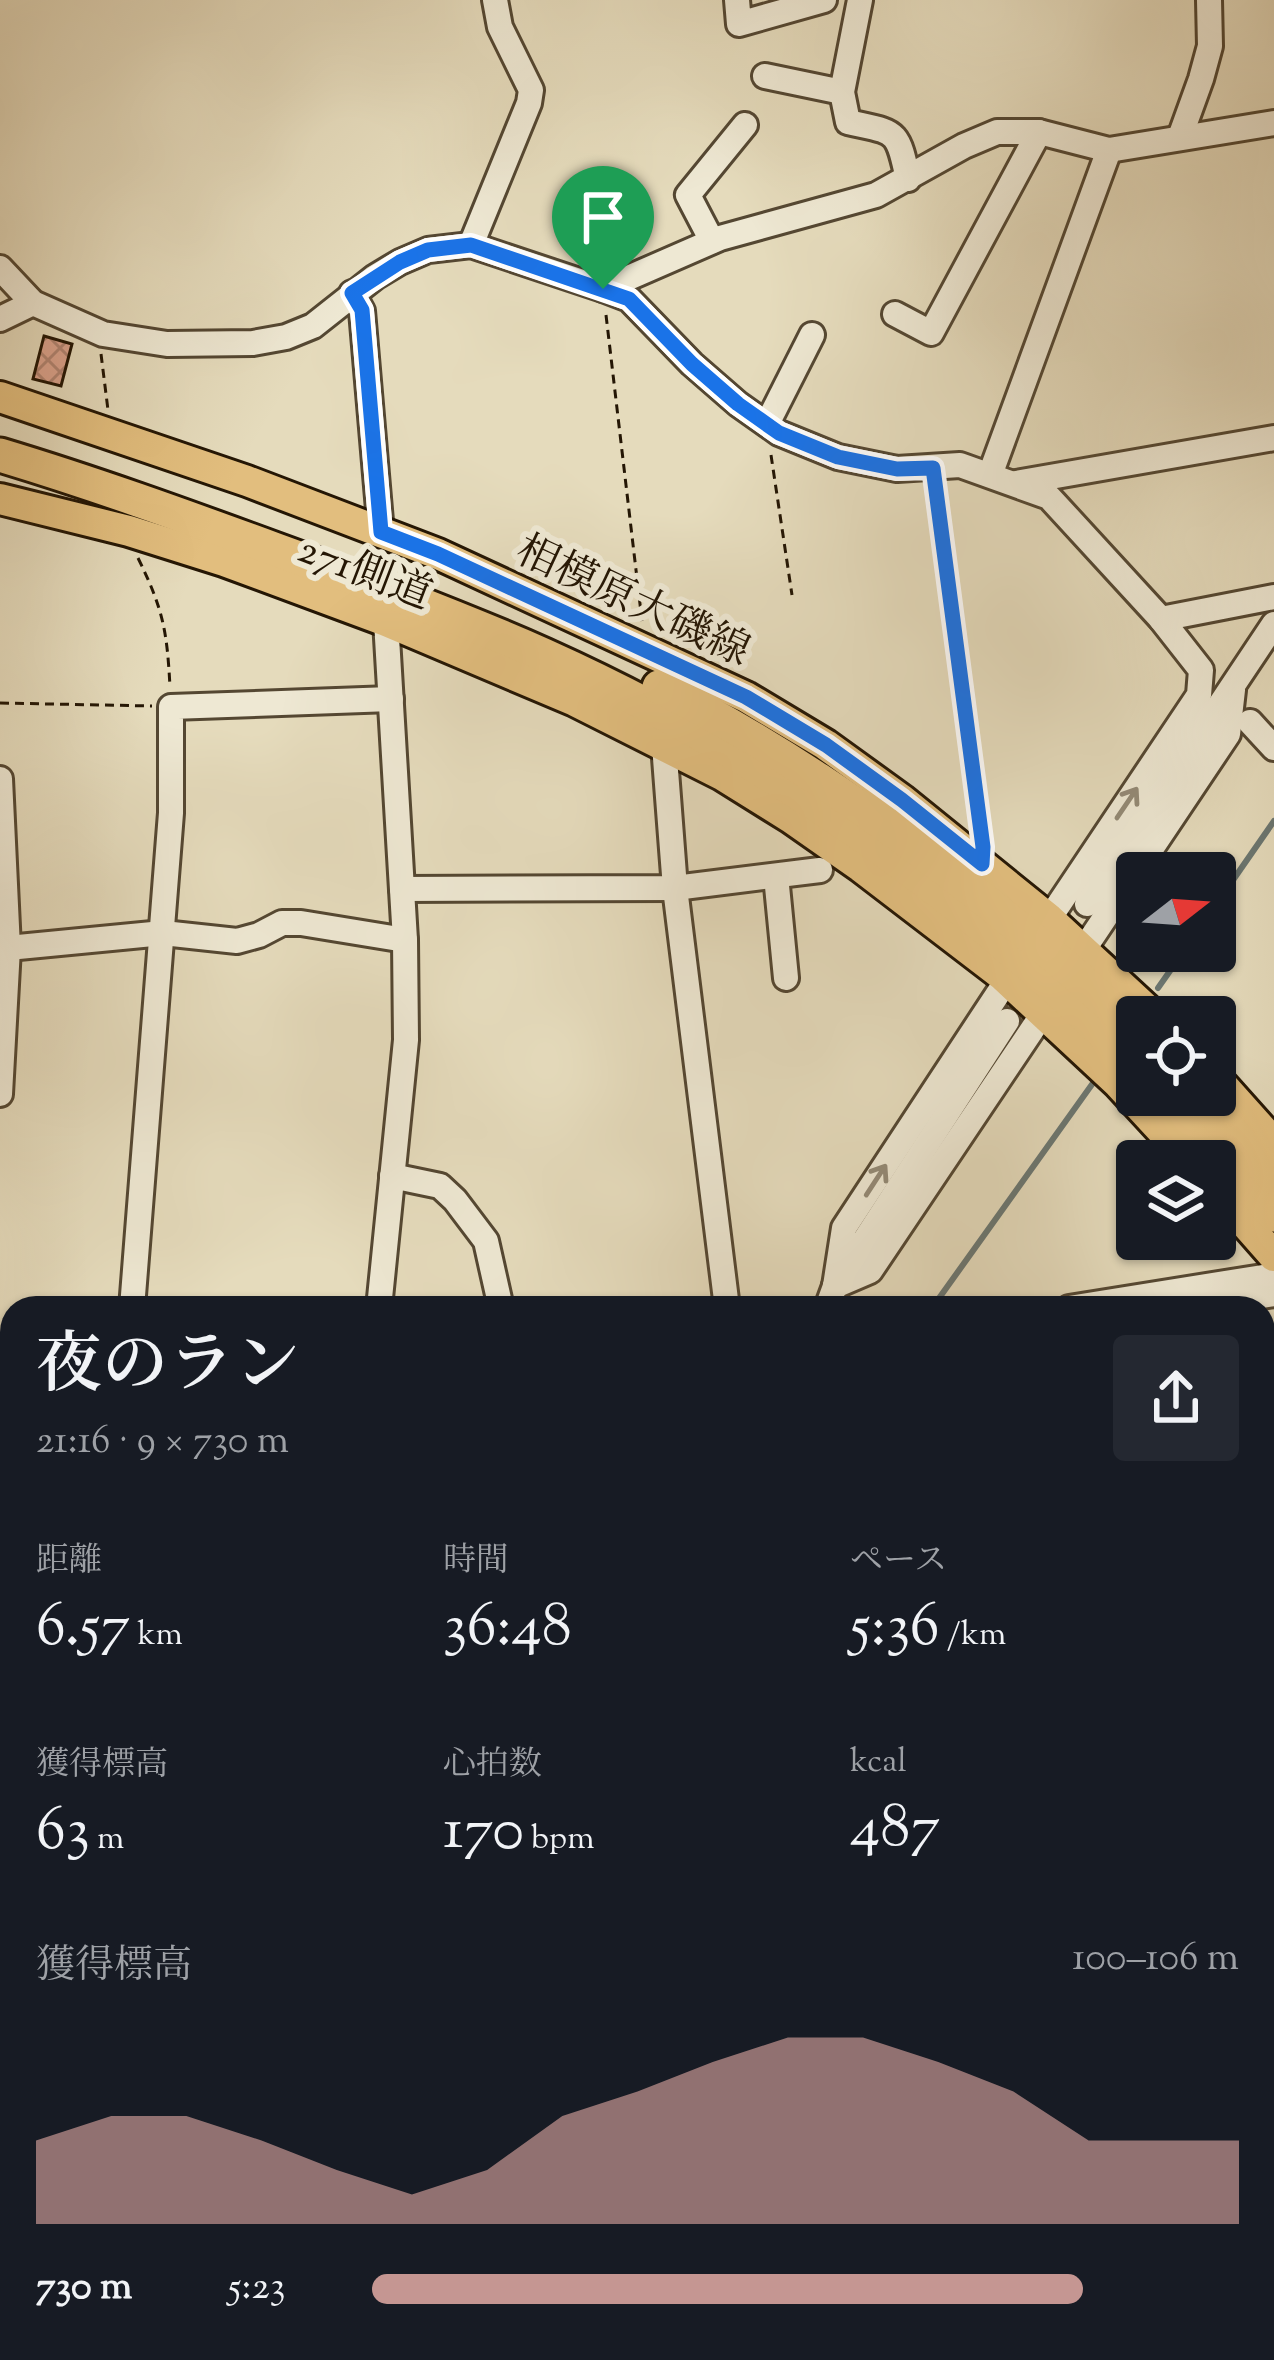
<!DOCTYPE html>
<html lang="ja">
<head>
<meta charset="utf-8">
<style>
	:root { --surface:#171b24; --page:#242831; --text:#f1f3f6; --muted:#9ea1a6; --accent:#c59692 }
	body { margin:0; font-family:"Sorts Mill Goudy","Noto Serif JP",serif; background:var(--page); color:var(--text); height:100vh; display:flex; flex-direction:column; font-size:45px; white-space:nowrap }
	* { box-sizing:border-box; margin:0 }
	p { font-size:39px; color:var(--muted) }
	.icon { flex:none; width:66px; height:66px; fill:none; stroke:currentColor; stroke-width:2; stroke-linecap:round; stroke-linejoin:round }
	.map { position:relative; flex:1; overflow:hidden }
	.sheet { position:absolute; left:0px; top:1296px; width:1275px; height:1065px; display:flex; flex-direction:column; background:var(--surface); border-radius:36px 36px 0 0; box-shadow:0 3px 9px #0004 }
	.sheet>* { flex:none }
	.needle { width:78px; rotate:73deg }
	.fabs { position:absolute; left:1116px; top:852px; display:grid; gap:24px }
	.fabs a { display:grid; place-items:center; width:120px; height:120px; border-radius:12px; background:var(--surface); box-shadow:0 3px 9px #0004; font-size:60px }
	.pin { position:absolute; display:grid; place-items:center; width:102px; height:102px; color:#fff; margin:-123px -51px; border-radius:50% 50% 50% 0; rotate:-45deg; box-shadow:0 0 12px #0007 }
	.pin .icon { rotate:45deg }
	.round { display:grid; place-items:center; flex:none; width:126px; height:126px; border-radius:12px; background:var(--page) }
	.summary { display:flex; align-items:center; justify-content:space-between; height:204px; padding:0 36px }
	h1 { font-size:66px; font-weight:600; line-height:90px }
	.figures { display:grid; grid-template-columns:repeat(3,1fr); gap:18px; height:204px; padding:12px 36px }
	.figures div { display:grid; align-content:center }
	.figures b { font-size:60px; font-weight:600 }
	.figures small { font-size:33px; font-weight:400 }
	.figures p { font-size:33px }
	.chart { height:336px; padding:24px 36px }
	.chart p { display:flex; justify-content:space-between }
	.chart svg { width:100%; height:216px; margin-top:12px; fill:var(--accent); opacity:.7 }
	ul { padding:0 36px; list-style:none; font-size:39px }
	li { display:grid; grid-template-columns:192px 144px 1fr; align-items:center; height:90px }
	li i { height:30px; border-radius:15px; background:var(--accent) }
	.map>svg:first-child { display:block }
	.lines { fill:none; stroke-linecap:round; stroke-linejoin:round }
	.stream { stroke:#6b7772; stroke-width:6 }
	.building { fill:url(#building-cross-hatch); stroke:#241604; stroke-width:3 }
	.minor-casing { stroke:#544732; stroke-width:30 }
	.major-casing { stroke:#241604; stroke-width:36 }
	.highway-casing { stroke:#241604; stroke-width:39 }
	.path { stroke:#241604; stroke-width:3; stroke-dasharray:9 6; stroke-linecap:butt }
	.minor { stroke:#eee8d3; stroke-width:24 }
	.major { stroke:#e2be7e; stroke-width:30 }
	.highway { stroke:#e2be7e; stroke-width:33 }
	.oneway { stroke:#938a76 }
	.route-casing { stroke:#fff; stroke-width:24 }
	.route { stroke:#1a73e8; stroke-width:15 }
	.labels { text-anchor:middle; stroke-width:12; stroke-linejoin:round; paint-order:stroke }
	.street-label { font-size:42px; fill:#241604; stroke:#eee8d3 }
</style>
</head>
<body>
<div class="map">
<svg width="1274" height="2360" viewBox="0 0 1274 2360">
	<defs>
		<pattern id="building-cross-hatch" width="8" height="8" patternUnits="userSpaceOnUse" patternTransform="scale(3)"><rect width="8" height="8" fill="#dba38d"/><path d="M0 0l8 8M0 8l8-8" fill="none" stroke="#b18471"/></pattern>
	</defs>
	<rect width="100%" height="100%" fill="#e5dbbc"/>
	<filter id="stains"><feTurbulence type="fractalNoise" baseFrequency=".00167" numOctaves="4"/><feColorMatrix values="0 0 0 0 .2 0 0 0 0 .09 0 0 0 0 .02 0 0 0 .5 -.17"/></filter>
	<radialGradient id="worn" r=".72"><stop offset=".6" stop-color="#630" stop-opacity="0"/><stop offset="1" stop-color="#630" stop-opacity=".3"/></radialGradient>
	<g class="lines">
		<g class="stream">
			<path d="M1215 906 1274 821"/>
			<path d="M1158 988 1184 951"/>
			<path d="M932 1308 1093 1083"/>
			<path d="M1263 2217 1274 2210"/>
			<path d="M985 2349 986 2360"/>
			<path d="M1058 2360 1066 2349"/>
		</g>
	</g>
	<path class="building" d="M44 336 72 344 61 386 33 379Z"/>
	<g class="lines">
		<defs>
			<g id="minor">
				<path d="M737 0 739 24 824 0"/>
				<path d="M860 0 842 92 848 122C897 133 897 128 908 179"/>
				<path d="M765 76 842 92"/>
				<path d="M1180 137 1201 79 1210 46 1209 0"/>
				<path d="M712 241 688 195 745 125"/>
				<path d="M471 245 529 103 531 90 500 27 495 0"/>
				<path d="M0 268 33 303 103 334 167 344 253 343 286 337 313 326 375 277 400 262 428 250 471 245 603 289 629 299 692 364 738 404 779 433 838 457 897 469 960 465 1049 497 1161 619 1201 670 1199 695 1049 919"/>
				<path d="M603 289 720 238 876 195 964 146 997 132H1039L1109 150 1274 123"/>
				<path d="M352 293 362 311 381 533"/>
				<path d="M895 314 931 333 1039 132"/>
				<path d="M0 319 33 303"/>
				<path d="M767 424 812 335"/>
				<path d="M990 475 1109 150"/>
				<path d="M1016 483 1274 438"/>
				<path d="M1161 619 1274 597"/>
				<path d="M1250 722 1274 748"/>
				<path d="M664 745 675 888 727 1308"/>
				<path d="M0 779 8 948 0 1094"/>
				<path d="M776 876 786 978"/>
				<path d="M402 889 675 888 820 870"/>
				<path d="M1087 904 1274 624"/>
				<path d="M8 948 163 933 237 941 259 935 282 923H301L405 940"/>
				<path d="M1084 949 1228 734 1233 690"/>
				<path d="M392 1176 440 1186 455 1200 486 1241 501 1308"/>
				<path d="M835 1286 844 1228 1007 980"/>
				<path d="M835 1286 870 1271 1044 1012"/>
				<path d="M132 1308 171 813V707L391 699"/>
				<path d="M379 1308 406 1040 405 940 386 621"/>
				<path d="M827 1308 835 1286 1007 1021"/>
				<path d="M1069 1308 1269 1276"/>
				<path d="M1186 1308 1274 1294"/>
				<path d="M0 1419 12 1418"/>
				<path d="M0 1789 12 1786"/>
				<path d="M300 2349 301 2360"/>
				<path d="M828 2349 829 2360"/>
			</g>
			<g id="major">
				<path d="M0 397 247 481 438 554 746 697 826 745 902 800 1049 919 1155 1017"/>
				<path d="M0 499 129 531 224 561 386 621 575 701 722 775 791 818 861 867 1002 975 1118 1083 1190 1161"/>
				<path d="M1215 1077 1274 1143"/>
				<path d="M1215 1189 1274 1256"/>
			</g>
			<g id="highway">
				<path d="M0 455C93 483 184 516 274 549 365 582 456 616 544 655 762 753 970 897 1137 1067"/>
				<path d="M659 687C770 742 871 812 969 888 1027 933 1085 980 1137 1032"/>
				<path d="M1165 1095 1274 1215"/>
				<path d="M1198 1095 1274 1178"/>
			</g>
		</defs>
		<use href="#minor" class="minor-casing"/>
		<use href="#major" class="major-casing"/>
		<use href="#highway" class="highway-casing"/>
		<g class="path">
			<path d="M606 315 642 621"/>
			<path d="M101 354 108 410"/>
			<path d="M771 455 792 595"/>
			<path d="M936 487 980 829"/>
			<path d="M138 558C163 609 167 630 170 687"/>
			<path d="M0 703 152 706"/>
			<path d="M0 1618 12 1656"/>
			<path d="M1263 1662 1274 1655"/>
			<path d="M1263 2028 1274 2021"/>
			<path d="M0 2083 12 2080"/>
			<path d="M579 2349 580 2360"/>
			<path d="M172 2360 216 2349"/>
		</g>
		<use href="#minor" class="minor"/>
		<use href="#major" class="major"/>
		<use href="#highway" class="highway"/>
	</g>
	<defs><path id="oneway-shaft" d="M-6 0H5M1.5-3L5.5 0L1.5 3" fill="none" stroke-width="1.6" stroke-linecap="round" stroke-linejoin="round" transform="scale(3)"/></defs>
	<g class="oneway">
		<use href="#oneway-shaft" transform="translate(1127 803) rotate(-56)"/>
		<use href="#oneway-shaft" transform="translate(876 1180) rotate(-57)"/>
	</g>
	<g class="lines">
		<defs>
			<path id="route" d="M471 245 629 299 692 364 738 404 779 433 838 457 897 469 933 468 983 847 982 864 902 800 826 745 746 697 438 554 381 532 362 310 352 293 400 262 428 250Z"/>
		</defs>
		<use href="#route" class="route-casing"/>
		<use href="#route" class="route"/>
	</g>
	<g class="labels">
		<g class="street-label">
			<text transform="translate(366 570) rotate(21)" y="15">271側道</text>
			<text transform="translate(634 599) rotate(25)" y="15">相模原大磯線</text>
		</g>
	</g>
	<rect width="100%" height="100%" filter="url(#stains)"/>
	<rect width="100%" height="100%" fill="url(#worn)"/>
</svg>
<div class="fabs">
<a><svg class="needle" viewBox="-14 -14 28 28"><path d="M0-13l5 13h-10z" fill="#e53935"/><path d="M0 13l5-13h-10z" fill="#9ea1a6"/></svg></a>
<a><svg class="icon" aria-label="locate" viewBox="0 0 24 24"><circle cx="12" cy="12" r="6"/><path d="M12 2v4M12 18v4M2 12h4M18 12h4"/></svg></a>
<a><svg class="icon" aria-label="layers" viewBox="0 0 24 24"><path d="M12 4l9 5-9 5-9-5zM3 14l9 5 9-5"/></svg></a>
</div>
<div class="pin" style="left:603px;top:289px;background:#1e9e55"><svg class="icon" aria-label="arrive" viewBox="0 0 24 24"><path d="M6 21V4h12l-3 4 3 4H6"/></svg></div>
<section class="sheet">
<div class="summary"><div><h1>夜のラン</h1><p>21:16 · 9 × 730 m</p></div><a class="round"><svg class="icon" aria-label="share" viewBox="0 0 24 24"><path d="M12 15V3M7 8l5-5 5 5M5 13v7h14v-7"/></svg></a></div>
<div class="figures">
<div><p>距離</p><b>6.57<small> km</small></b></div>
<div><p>時間</p><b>36:48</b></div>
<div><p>ペース</p><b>5:36<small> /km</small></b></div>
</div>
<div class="figures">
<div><p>獲得標高</p><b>63<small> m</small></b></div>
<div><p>心拍数</p><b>170<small> bpm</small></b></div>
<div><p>kcal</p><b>487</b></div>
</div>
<div class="chart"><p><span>獲得標高</span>100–106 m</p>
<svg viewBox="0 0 160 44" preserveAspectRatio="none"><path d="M0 44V27L10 22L20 22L30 27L40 33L50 38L60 33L70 22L80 17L90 11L100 6L110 6L120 11L130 17L140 27L150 27L160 27V44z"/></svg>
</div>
<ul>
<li><b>730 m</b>5:23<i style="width:82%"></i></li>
</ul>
</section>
</div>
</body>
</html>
